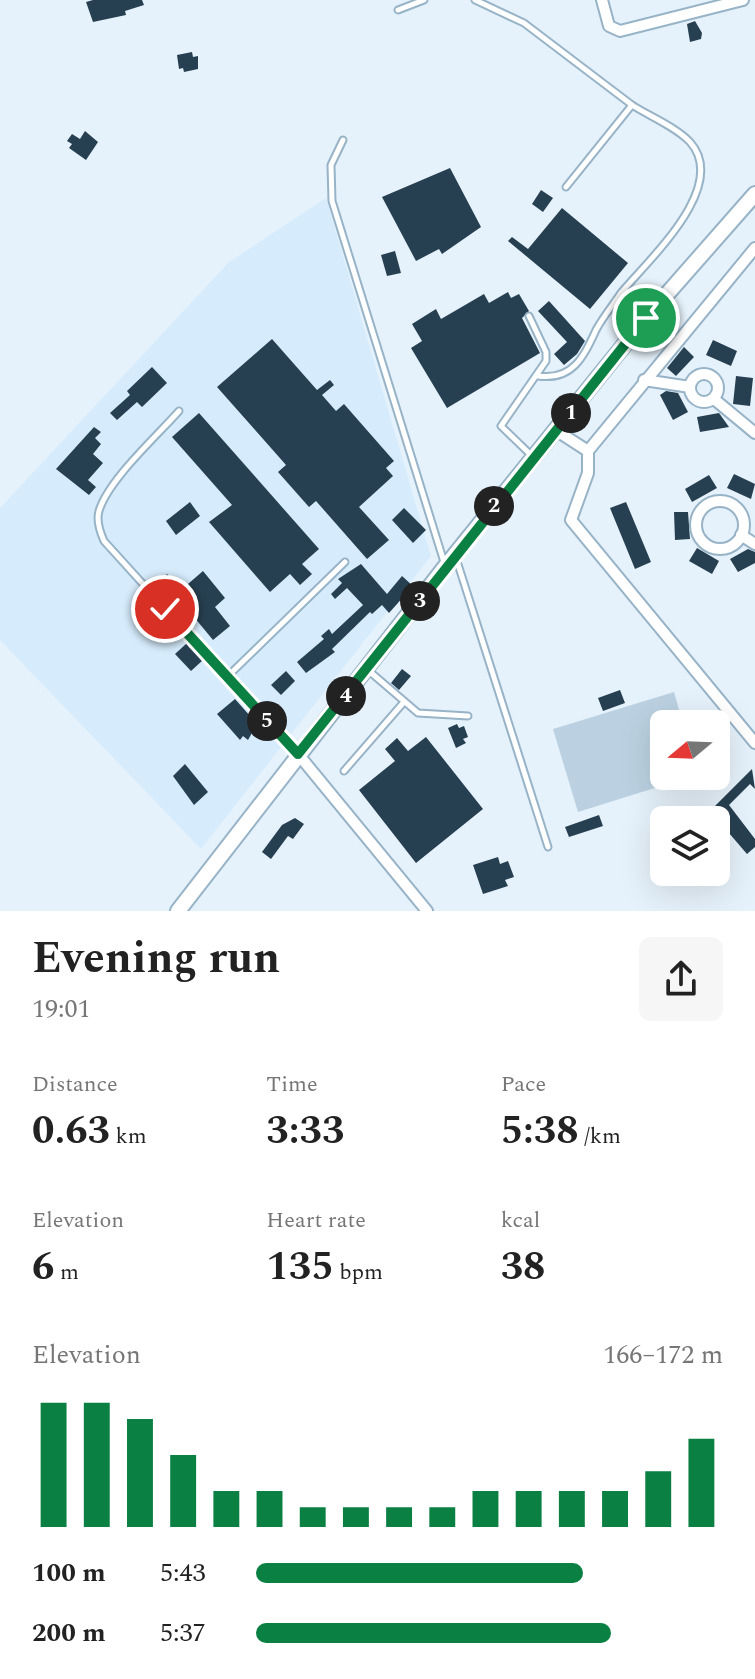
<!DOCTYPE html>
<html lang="en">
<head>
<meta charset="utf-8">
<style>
	:root { --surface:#fff; --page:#f6f6f6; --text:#222; --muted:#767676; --accent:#0b8043 }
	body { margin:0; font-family:Spectral,serif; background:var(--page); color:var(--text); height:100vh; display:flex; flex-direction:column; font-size:30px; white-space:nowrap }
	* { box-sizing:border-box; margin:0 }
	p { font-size:26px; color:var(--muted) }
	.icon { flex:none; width:44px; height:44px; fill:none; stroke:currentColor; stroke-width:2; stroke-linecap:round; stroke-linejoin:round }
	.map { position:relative; height:911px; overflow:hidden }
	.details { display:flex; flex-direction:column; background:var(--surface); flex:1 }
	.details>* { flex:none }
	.needle { width:52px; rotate:251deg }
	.buttons { position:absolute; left:650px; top:710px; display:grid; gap:16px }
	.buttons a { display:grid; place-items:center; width:80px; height:80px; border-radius:12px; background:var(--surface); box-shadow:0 8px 32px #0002; font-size:40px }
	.pin { position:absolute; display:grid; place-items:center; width:68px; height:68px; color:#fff; margin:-34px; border:4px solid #fff; border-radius:50%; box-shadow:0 2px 8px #0007 }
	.km { position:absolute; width:40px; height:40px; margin:-20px; border-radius:50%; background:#222; color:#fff; font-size:22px; line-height:40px; text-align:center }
	.round { display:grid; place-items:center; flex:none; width:84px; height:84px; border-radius:12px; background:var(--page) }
	.overview { display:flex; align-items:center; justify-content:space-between; height:136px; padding:0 32px }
	h1 { font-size:44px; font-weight:700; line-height:60px }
	.metrics { display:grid; grid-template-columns:repeat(3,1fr); gap:12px; height:136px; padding:8px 32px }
	.metrics div { display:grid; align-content:center }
	.metrics b { font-size:40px; font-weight:700 }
	.metrics small { font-size:22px; font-weight:400 }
	.metrics p { font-size:22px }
	.chart { height:224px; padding:16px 32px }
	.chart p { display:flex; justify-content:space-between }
	.chart svg { width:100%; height:144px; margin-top:8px; stroke:var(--accent); stroke-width:6 }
	ul { padding:0 32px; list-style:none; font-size:26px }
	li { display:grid; grid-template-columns:128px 96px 1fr; align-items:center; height:60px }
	li i { height:20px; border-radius:10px; background:var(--accent) }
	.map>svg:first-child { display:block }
	.built { fill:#d6ecfc }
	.green { fill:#bbd1e1 }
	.building { fill:#274051 }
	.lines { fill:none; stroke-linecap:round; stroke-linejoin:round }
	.lane-casing { stroke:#97b3c7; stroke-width:9 }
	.street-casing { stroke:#97b3c7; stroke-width:14 }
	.secondary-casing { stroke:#97b3c7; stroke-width:18 }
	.lane { stroke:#fff; stroke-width:5 }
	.street { stroke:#fff; stroke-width:10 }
	.secondary { stroke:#fff; stroke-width:14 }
	.route-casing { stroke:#fff; stroke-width:16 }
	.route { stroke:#0b8043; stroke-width:10 }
</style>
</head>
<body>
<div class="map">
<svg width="755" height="911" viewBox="0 0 755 911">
	<rect width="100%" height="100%" fill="#e6f2fb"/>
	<path class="built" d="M326 198 431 556 201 849 0 640V508L229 262Z"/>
	<path class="green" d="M674 692 683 724H664V776H693L578 812 553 729Z"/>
	<g class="building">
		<path d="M93 0H142L144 5 125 11 126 15 93 22 86 2Z"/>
		<path d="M695 21 702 33 701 39 690 42 687 24Z"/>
		<path d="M192 52 193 57 198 56V69L184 72 183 68 179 69 177 55Z"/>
		<path d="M85 131 98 142 86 160 69 148 72 144 67 141 72 134 80 139Z"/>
		<path d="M450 168 481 227 442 254 439 249 416 261 382 197Z"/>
		<path d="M541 190 553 198 543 212 532 204Z"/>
		<path d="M562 208 628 263 590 309 508 241 512 237 528 249Z"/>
		<path d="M395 251 401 273 387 276 381 255Z"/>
		<path d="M508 292 511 298 519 294 529 311 522 318 540 353 447 408 411 348 422 341 412 324 436 309 441 319 484 294 489 303Z"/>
		<path d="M549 301 585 341 577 354 564 365 554 354 567 342 538 311Z"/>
		<path d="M272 339 317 390 330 380 334 385 322 395 336 411 344 404 394 461 386 468 393 476 359 507 389 540 367 559 316 501 309 507 278 472 286 465 217 387Z"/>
		<path d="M713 340 737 351 731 366 706 355Z"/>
		<path d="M684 347 694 357 676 376 667 368Z"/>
		<path d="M152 367 167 383 142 407 137 402 117 420 110 413 130 395 127 391Z"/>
		<path d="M736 376 753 378 750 406 733 404Z"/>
		<path d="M666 391 678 393 688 412 673 420 660 395Z"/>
		<path d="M199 413 319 549 302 564 312 574 300 585 290 574 270 592 209 522 232 505 172 437Z"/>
		<path d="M719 413 729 427 700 432 697 417Z"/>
		<path d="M94 427 101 432 95 438 101 444 93 454 103 463 88 480 96 487 89 495 56 469Z"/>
		<path d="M734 474 755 484 751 499 727 488Z"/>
		<path d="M709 475 717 488 692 502 685 489Z"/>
		<path d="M190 502 200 516 176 535 166 521Z"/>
		<path d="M626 502 651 562 635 569 610 508Z"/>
		<path d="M404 508 426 530 413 543 392 520Z"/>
		<path d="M674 512H688L690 539 675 540Z"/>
		<path d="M697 548 719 561 712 574 689 561Z"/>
		<path d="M748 549 755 552V563L738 572 730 559Z"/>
		<path d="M361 564 387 594 402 576 413 586 389 613 382 605 372 614 370 612 332 649 335 652 306 673 297 662 324 639 321 636 329 629 332 634 363 605 347 588 335 599 331 594 342 583 338 579Z"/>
		<path d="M203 571 225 598 215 607 230 626 213 640 175 594 171 598 157 583 167 574 181 590Z"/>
		<path d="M187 643 203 660 191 671 175 654Z"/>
		<path d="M402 669 411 676 399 690 391 683Z"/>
		<path d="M286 671 295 681 281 695 271 685Z"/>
		<path d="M620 690 625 703 603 711 598 698Z"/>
		<path d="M235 699 257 724 248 740 243 736 240 740 217 714Z"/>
		<path d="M457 724 459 728 464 726 468 737 463 739 466 743 456 748 448 728Z"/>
		<path d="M426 737 483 809 416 863 359 790 395 761 385 749 397 738 408 751Z"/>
		<path d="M185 764 208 792 194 805 173 776Z"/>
		<path d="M752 769 755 789 750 784 729 805 755 839V847L747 854 710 811Z"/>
		<path d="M599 815 603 826 569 837 565 827Z"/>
		<path d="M295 818 304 824 293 839 288 836 271 859 262 852 282 825Z"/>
		<path d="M498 857 500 864 508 861 514 877 505 880 508 886 483 894 473 865Z"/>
	</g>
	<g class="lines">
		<defs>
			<g id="lane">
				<path d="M475 0 524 23 632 105"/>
				<path d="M398 10 424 0"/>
				<path d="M343 140 331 165 332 201 444 562"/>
				<path d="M566 187 632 105C649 116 676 127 690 142 730 187 648 260 621 293L645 317"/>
				<path d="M529 316 546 352V361L501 426 532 456"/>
				<path d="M538 376C573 381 584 356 596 330 603 317 613 305 621 293"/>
				<path d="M179 411C157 436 108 480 99 511 96 521 100 532 104 541L297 754"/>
				<path d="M456 558 548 847"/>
				<path d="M369 671 418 713 468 716"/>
				<path d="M227 677 345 562"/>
				<path d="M344 771 404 702"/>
			</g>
			<g id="street">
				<path d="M602 0 609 26 620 31 743 0"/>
				<path d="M755 248 588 451V473L571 520 755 743"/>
				<circle cx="704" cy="388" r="14"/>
				<path d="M644 380 690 387"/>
				<path d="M714 399 755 433"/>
				<path d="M557 431 588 451"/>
				<circle cx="720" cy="525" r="24"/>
				<path d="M741 535 755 544"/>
				<path d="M298 754 427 911"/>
			</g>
			<path id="secondary" d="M178 911 445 567 646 318 755 194"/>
		</defs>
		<use href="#lane" class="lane-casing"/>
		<use href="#street" class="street-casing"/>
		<use href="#secondary" class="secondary-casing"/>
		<use href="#lane" class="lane"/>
		<use href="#street" class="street"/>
		<use href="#secondary" class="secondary"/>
	</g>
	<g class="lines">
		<defs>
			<path id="route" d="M165 609 298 754 646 318"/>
		</defs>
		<use href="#route" class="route-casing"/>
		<use href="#route" class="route"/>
	</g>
</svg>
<div class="buttons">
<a><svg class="needle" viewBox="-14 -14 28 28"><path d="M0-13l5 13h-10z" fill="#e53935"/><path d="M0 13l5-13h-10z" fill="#767676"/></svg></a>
<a><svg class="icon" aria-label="layers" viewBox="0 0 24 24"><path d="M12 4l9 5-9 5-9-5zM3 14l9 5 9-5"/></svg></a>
</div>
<div class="pin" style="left:646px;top:318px;background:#1e9e55"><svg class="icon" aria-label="arrive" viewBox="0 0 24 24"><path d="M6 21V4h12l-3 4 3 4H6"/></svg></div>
<div class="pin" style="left:165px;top:609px;background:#d93025"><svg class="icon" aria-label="check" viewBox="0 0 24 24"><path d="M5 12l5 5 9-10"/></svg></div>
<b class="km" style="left:571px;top:413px">1</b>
<b class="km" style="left:494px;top:506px">2</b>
<b class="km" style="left:420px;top:601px">3</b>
<b class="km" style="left:346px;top:696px">4</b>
<b class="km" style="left:267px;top:721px">5</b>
</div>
<section class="details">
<div class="overview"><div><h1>Evening run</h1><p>19:01</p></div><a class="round"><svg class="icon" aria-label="share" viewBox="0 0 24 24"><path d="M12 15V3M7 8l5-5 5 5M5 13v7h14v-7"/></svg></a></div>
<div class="metrics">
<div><p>Distance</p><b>0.63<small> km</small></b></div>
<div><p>Time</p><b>3:33</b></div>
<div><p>Pace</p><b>5:38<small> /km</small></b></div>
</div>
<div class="metrics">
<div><p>Elevation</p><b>6<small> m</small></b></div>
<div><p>Heart rate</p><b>135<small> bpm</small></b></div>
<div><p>kcal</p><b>38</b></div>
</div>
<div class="chart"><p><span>Elevation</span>166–172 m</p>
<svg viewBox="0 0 160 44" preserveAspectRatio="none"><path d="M5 44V6M15 44V6M25 44V11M35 44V22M45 44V33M55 44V33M65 44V38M75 44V38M85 44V38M95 44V38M105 44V33M115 44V33M125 44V33M135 44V33M145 44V27M155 44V17"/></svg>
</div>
<ul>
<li><b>100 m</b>5:43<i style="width:70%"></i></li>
<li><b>200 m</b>5:37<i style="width:76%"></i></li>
</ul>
</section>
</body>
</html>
